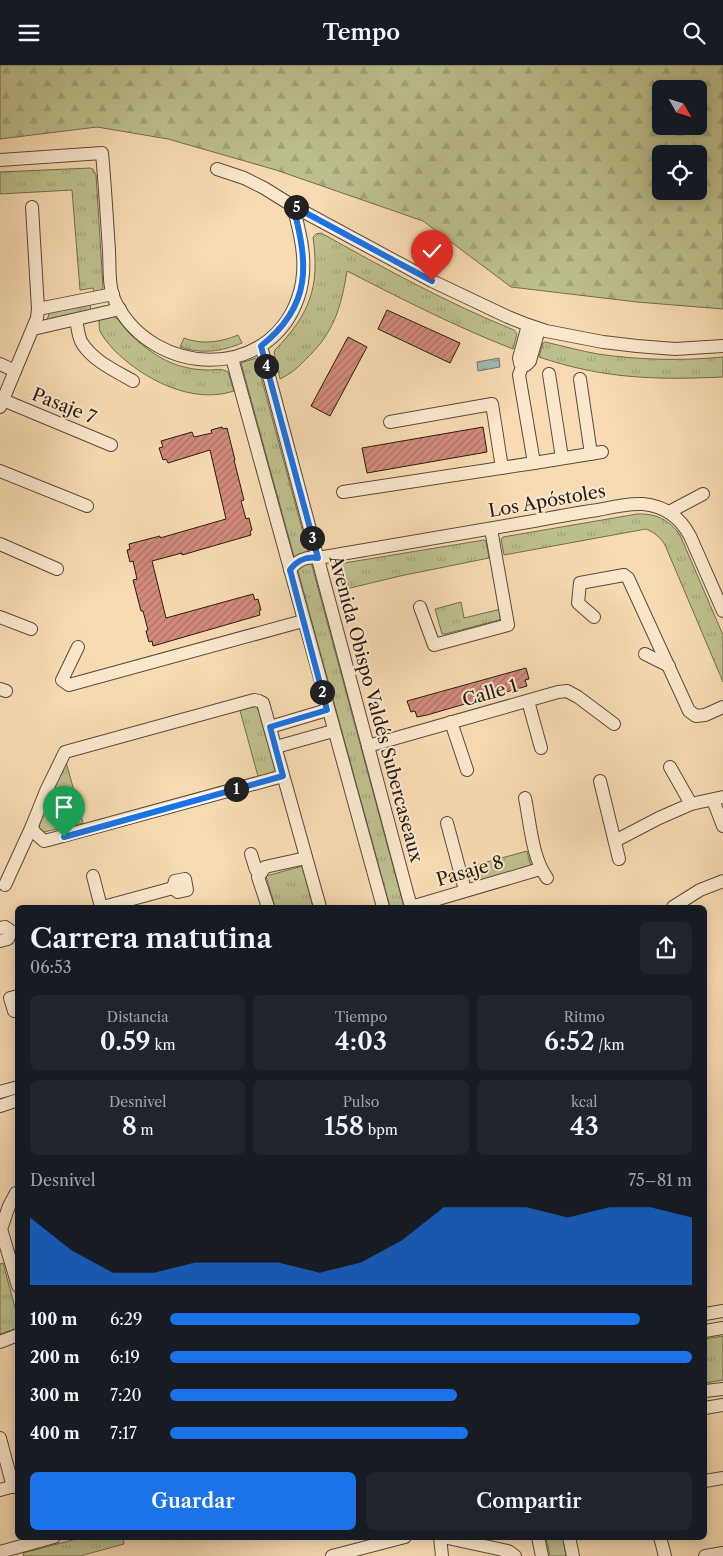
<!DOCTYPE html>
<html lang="es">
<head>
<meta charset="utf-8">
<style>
	:root { --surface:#171b24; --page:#20242c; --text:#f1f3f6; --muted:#9ea1a6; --accent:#1a73e8 }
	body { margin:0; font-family:"Libre Caslon Text",serif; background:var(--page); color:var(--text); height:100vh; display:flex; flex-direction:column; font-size:19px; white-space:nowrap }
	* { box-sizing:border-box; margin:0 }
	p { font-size:16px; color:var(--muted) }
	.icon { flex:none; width:28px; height:28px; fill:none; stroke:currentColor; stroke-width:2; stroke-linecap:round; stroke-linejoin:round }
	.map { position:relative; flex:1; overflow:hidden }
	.panel { position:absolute; left:15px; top:840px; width:692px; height:635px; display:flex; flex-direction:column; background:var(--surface); border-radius:8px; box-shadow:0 2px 12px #0003 }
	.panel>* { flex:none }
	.needle { width:32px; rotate:129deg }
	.fabs { position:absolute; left:652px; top:15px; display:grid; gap:10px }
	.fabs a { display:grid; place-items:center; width:55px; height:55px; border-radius:8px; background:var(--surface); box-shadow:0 2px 12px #0003; font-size:25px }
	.pin { position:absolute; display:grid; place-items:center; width:42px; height:42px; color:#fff; margin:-51px -21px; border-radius:50% 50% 50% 0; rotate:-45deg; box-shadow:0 0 5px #0007 }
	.pin .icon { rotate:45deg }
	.km { position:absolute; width:25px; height:25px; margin:-12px; border-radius:50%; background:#222; color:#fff; font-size:14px; line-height:25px; text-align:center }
	.round { display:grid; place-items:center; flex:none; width:52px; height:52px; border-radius:8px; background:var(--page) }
	.overview { display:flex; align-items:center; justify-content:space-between; height:85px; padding:0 15px }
	h1 { font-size:28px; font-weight:600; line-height:38px }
	.figures { display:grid; grid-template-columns:repeat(3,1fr); gap:8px; height:85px; padding:5px 15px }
	.figures div { display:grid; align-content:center; border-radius:8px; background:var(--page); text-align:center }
	.figures b { font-size:25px; font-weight:600 }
	.figures small { font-size:14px; font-weight:400 }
	.figures p { font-size:14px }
	.chart { height:140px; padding:10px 15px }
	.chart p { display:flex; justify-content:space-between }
	.chart svg { width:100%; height:90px; margin-top:5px; fill:var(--accent); opacity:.7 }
	.cta { display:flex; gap:10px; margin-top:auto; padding:10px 15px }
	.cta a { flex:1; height:58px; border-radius:8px; background:var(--accent); color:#fff; font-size:20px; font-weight:600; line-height:58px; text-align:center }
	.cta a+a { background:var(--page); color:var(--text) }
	ul { padding:0 15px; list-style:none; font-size:16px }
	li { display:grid; grid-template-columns:80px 60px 1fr; align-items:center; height:38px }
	li i { height:12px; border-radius:6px; background:var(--accent) }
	header { display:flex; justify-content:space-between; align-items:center; height:65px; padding:0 15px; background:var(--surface); font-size:22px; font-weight:600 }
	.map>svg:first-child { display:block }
	.grass { fill:url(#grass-tufts); stroke:#726e50 }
	.forest { fill:url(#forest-firs); stroke:#726e50; fill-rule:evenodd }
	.water { fill:url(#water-waves); stroke:#6f7a73 }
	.building { fill:url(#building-hatch); stroke:#261b14 }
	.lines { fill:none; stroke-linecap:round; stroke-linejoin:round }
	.minor-casing { stroke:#5a4b3c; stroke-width:14 }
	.minor { stroke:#fae8cd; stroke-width:12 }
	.route-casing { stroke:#fff; stroke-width:10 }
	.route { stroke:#1a73e8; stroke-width:6 }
	.labels { text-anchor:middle; stroke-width:4; stroke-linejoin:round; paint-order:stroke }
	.street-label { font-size:18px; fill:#261b14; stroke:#fae8cd }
</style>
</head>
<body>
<header><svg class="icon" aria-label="menu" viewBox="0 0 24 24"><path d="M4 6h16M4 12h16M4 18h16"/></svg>Tempo<svg class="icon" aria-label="search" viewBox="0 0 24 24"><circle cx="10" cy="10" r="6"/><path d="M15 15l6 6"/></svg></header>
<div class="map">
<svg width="723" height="1491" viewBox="0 0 723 1491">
	<defs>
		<pattern id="grass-tufts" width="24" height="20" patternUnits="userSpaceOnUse" patternTransform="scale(1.25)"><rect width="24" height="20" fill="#bdc08d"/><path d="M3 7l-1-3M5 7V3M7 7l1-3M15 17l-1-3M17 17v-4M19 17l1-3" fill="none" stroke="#a2a479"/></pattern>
		<pattern id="forest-firs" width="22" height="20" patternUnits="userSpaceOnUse" patternTransform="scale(1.25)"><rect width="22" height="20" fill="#bdc08d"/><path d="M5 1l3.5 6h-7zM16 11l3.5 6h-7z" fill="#a2a479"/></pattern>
		<pattern id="water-waves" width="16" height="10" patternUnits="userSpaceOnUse" patternTransform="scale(1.25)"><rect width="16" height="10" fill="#9fb9b3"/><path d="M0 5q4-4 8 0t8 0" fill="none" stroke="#899e99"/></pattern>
		<pattern id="building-hatch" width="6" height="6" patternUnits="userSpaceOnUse" patternTransform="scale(1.25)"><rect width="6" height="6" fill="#d48b7b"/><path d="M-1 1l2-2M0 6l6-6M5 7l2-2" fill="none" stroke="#ac7164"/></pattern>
	</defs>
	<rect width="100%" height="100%" fill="#f8dbb2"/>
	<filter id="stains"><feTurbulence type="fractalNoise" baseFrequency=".004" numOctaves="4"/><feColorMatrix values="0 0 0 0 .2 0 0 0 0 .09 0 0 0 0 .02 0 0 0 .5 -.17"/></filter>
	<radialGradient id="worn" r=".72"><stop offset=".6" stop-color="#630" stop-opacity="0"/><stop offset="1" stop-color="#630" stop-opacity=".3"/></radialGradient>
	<g class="grass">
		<path d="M90 103 93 104 96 110 103 222 102 226 94 228 93 223 80 225 72 125 0 129V107Z"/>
		<path d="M321 168C384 203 447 238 514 265L517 269 513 284C456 262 402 234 347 206 341 243 334 268 305 295 298 303 290 309 280 314L274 288 275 285C310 249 320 222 313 172L316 169Z"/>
		<path d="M90 239 91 246 47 255 50 246Z"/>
		<path d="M113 251C119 254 123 262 129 268 140 279 153 289 167 296 180 302 194 305 209 305 215 305 222 303 228 307L234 326C192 340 143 314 114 285 109 279 103 273 100 266 99 263 99 258 99 255Z"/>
		<path d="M238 270 242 278C220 287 202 289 180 282L184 273C202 280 221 277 238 270Z"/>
		<path d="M545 277C563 281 581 286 598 289 639 295 682 296 723 292V312C656 315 604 314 539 292L543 278Z"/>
		<path d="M256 293 404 842H390L241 298Z"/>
		<path d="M637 449C655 448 670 455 680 470L723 570V617L665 480C660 472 655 468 646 464L504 490 501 474 503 472Z"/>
		<path d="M484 475 486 476 489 493 400 511 342 525 335 503 338 499Z"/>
		<path d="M461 537 464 553 501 544 502 552 499 555 445 569H442L435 544Z"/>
		<path d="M259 639 277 709 259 715 239 642Z"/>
		<path d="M66 697 83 758 44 767 39 763 41 752Z"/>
		<path d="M527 786 532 804 480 818 476 800Z"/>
		<path d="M303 801 313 842H275L266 811Z"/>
		<path d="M3 1198 17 1250 18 1263 0 1269V1199Z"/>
		<path d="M723 1271V1315L705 1318V1274Z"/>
		<path d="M80 1473H123L124 1479 80 1491H24L23 1488Z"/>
		<path d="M546 1473H563L566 1491H550Z"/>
	</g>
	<path class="forest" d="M0 0H723V244L637 237 511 222 423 156 276 105 168 74 97 62 0 74ZM661 24H699V61H661ZM661 89H699V126H661Z"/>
	<path class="water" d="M499 293 500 302 478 306 477 297Z"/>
	<g class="building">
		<path d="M387 245 460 278 450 298 378 264Z"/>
		<path d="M348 272 367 282 330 351 311 341Z"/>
		<path d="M222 362 223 364 227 363 235 395H234L244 435 241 436 246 454 249 453 252 465 250 466 251 470 182 490V488L152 496 166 553 253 529 255 535 258 534 261 545 259 546 260 550 153 581 152 576 149 577 146 566 148 565 143 546H141L133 515 137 514 133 496 130 497 127 485 130 484 129 479 160 471V473L226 454 210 385 168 398 166 394 163 395 159 383 163 382 161 376 192 367 194 372 212 368 211 365Z"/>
		<path d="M483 362 487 387 367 408 362 383Z"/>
		<path d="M526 603 529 614 525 615 527 621 427 650 417 652 415 646 411 647 407 636Z"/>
	</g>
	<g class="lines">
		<defs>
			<g id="minor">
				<path d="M0 95 102 88C105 121 107 154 109 186 110 203 108 223 116 238 154 312 269 317 298 233 309 202 301 171 293 141"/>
				<path d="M217 104 244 113 264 123 293 141 432 216 508 252 528 260 546 266 603 277 637 281 675 284 723 281"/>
				<path d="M38 244 113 229"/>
				<path d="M76 255C78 263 78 272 82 278 93 296 116 306 133 316"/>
				<path d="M528 260 519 293 520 298 526 300 530 296 539 264"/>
				<path d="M33 264 120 244"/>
				<path d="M261 281 411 842"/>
				<path d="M232 293 383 842"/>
				<path d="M0 299 15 306"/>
				<path d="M549 309 562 393"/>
				<path d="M580 314 591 389"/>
				<path d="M3 335 111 380"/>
				<path d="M0 342 37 253 38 244 32 142"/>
				<path d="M390 357 492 339 502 403"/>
				<path d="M534 398 602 387"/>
				<path d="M0 406 87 441"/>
				<path d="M343 427 534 398 519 310 523 299"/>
				<path d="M669 447 703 429"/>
				<path d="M0 479 57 504"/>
				<path d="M290 505C296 496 306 491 318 493 390 481 462 469 534 456 555 452 576 448 598 445 612 442 628 438 643 439 665 441 680 452 690 471L723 546"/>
				<path d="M420 542 434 580 508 560 491 464"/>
				<path d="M0 552 31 564"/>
				<path d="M594 552 578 538 580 518 624 510 628 513 689 646 696 651 705 650 723 642"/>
				<path d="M78 582 62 615 69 620 303 556"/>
				<path d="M645 589 669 601"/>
				<path d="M0 624 6 626"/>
				<path d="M528 636 541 683"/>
				<path d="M451 657 467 705"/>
				<path d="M270 662 327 645"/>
				<path d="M368 681 558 627 567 626 578 632 614 659"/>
				<path d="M276 682 333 666"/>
				<path d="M670 702 691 739"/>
				<path d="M283 711 52 774 44 776 34 767 32 761 46 726 65 687 254 635 259 636 263 638 320 842"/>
				<path d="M600 716 619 794"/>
				<path d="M525 733C530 757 532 793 547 813"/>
				<path d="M713 735 723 761"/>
				<path d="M447 758 465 825"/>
				<path d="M615 776 659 753 691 739 723 732"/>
				<path d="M251 789 256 805 261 808"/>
				<path d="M93 811 101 842"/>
				<path d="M185 814 187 825 178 827 173 823 175 816Z"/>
				<path d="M5 820 32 761"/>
				<path d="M103 842 173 823"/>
				<path d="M268 842 258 812 265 802 306 793"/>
				<path d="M411 842 540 804"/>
				<path d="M673 842 700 825 723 816"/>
				<path d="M0 863 5 862 11 866 8 874 0 876"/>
				<path d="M18 931 10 933 14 946 18 945"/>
				<path d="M0 1027 18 1022"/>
				<path d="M0 1041 18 1035"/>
				<path d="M1 1164 18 1221"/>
				<path d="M0 1167 9 1141 16 1128"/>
				<path d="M705 1249 723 1246"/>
				<path d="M705 1266 723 1263"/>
				<path d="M0 1277 18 1270"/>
				<path d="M705 1326 723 1324"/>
				<path d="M705 1343 723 1340"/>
				<path d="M0 1373 13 1422"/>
				<path d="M705 1416 723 1413"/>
				<path d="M0 1425 18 1420"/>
				<path d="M440 1472 442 1491"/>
				<path d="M443 1472 508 1486 515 1491"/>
				<path d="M538 1472 542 1491"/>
				<path d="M569 1472 573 1491"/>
				<path d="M660 1472 665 1491"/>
				<path d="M0 1487 54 1472"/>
				<path d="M332 1491 405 1472"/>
				<path d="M705 1491 723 1488"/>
			</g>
		</defs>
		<use href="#minor" class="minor-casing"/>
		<use href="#minor" class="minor"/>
	</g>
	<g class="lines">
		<defs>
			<path id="route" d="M64 772 283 711 270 662 327 645 290 505C296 496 306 491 318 493L261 281C313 240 308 198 293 141L432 216"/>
		</defs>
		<use href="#route" class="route-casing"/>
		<use href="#route" class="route"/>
	</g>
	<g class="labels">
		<g class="street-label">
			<text transform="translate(64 341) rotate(22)" y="6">Pasaje 7</text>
			<text transform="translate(547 436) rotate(-10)" y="6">Los Apóstoles</text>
			<text transform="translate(490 628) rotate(-16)" y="6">Calle 1</text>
			<text transform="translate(376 644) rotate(75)" y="6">Avenida Obispo Valdés Subercaseaux</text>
			<text transform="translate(470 806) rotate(-16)" y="6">Pasaje 8</text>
		</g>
	</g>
	<rect width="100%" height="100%" filter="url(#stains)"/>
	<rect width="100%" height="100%" fill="url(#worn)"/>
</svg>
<div class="fabs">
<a><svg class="needle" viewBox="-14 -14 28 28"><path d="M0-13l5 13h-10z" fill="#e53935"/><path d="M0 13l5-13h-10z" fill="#9ea1a6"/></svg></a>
<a><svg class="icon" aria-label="locate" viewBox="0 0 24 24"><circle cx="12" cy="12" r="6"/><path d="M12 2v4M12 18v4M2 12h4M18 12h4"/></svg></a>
</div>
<div class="pin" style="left:64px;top:772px;background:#1e9e55"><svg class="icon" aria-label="arrive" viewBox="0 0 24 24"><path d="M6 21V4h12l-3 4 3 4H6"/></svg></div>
<div class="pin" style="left:432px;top:216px;background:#d93025"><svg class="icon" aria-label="check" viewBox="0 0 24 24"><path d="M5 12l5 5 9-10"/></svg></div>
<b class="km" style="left:236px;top:724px">1</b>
<b class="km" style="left:322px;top:627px">2</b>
<b class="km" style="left:312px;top:473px">3</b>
<b class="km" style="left:266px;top:301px">4</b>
<b class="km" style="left:296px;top:142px">5</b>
<section class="panel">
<div class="overview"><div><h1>Carrera matutina</h1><p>06:53</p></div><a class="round"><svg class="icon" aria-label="share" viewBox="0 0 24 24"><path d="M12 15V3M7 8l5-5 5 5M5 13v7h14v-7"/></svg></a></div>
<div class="figures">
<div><p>Distancia</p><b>0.59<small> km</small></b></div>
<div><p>Tiempo</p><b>4:03</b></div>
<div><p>Ritmo</p><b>6:52<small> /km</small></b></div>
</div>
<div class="figures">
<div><p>Desnivel</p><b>8<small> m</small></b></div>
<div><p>Pulso</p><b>158<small> bpm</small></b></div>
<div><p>kcal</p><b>43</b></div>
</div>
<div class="chart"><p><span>Desnivel</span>75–81 m</p>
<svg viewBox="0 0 160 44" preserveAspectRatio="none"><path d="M0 44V11L10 27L20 38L30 38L40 33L50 33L60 33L70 38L80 33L90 22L100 6L110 6L120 6L130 11L140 6L150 6L160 11V44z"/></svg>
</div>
<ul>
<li><b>100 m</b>6:29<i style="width:90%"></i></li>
<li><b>200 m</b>6:19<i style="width:100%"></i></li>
<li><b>300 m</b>7:20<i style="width:55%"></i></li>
<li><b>400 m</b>7:17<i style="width:57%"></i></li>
</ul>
<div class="cta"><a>Guardar</a><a>Compartir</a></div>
</section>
</div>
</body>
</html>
